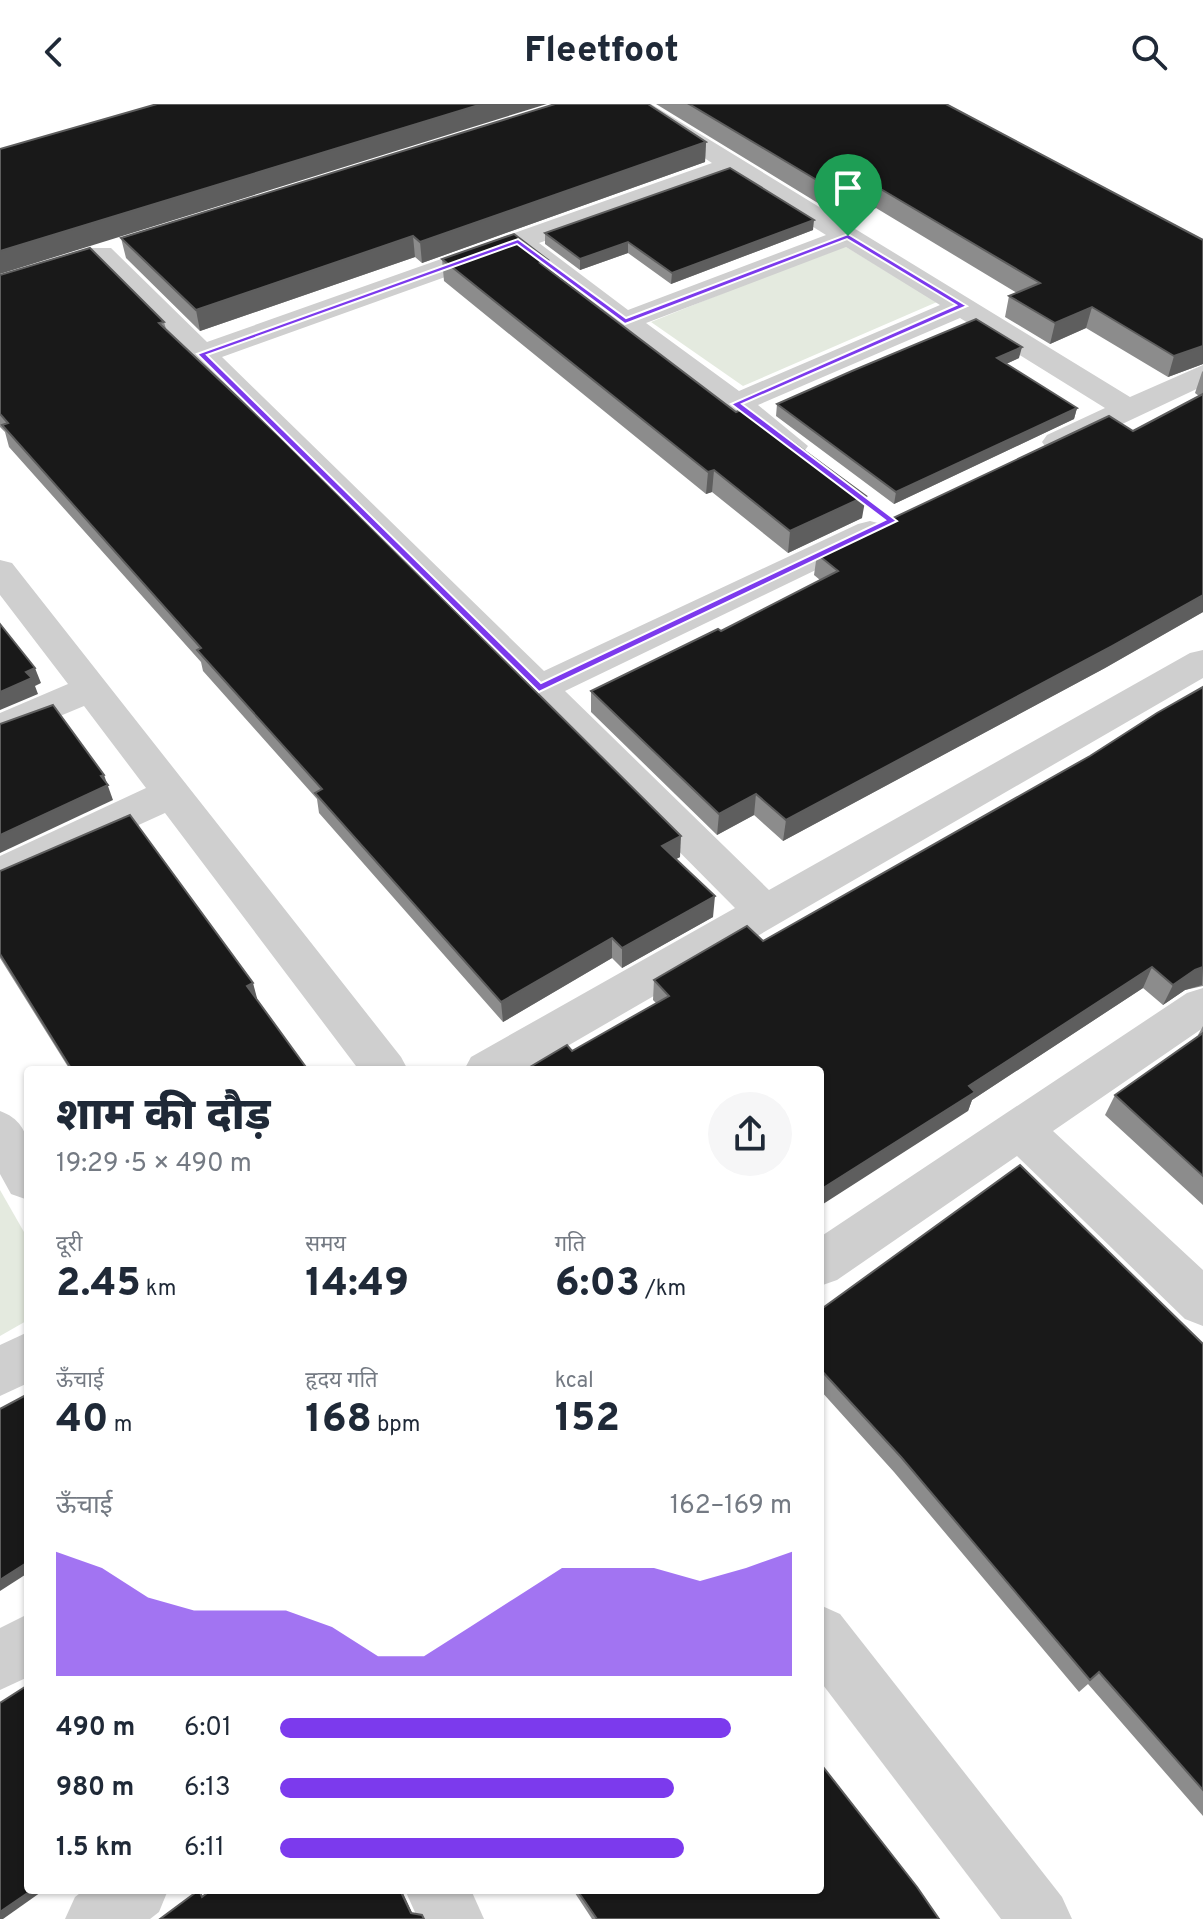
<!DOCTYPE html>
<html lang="hi">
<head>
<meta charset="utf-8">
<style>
	:root { --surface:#fff; --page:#f6f6f7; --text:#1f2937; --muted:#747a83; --accent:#7c3aed }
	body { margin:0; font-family:Overpass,"Noto Sans Devanagari",sans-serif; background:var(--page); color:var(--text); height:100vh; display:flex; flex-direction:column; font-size:30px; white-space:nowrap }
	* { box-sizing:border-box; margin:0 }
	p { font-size:26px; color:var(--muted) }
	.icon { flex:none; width:44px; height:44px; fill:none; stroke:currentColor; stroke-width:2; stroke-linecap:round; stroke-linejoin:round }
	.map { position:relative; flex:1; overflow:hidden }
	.panel { position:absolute; left:24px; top:962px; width:800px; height:828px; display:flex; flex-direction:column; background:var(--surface); border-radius:8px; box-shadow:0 2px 6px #0004 }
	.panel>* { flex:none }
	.pin { position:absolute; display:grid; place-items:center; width:68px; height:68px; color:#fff; margin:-82px -34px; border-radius:50% 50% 50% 0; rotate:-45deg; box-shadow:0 0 8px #0007 }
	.pin .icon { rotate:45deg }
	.round { display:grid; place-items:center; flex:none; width:84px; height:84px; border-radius:42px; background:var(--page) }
	.overview { display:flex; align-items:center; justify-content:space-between; height:136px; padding:0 32px }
	h1 { font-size:44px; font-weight:800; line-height:60px }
	.figures { display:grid; grid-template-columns:repeat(3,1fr); gap:12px; height:136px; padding:8px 32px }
	.figures div { display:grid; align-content:center }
	.figures b { font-size:40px; font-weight:800 }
	.figures small { font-size:22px; font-weight:400 }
	.figures p { font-size:22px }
	.chart { height:224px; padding:16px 32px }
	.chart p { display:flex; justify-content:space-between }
	.chart svg { width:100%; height:144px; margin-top:8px; fill:var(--accent); opacity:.7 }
	ul { padding:0 32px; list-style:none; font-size:26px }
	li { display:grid; grid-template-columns:128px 96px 1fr; align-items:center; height:60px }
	li i { height:20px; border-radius:10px; background:var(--accent) }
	header { display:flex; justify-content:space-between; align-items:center; height:104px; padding:0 32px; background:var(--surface); font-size:36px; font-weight:800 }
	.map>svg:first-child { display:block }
	.green { fill:#e4eadf }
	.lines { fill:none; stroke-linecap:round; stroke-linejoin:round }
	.street { fill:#cfcfcf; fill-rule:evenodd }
	.wall { fill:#8c8c8c }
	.shaded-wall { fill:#5e5e5e }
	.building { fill:#191919; stroke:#5e5e5e; stroke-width:2 }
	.route { fill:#7c3aed; stroke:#fff; stroke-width:2; fill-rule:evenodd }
</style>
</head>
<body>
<header><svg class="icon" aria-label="back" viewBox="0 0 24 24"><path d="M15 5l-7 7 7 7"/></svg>Fleetfoot<svg class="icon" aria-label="search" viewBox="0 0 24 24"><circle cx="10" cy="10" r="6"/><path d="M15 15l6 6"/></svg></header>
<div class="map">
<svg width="1203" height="1815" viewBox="0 0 1203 1815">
	<rect width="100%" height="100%" fill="#fff"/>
	<g class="green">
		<path d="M843 141 937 198 743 282 651 218Z"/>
		<path d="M0 1086 28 1135V1216L0 1232Z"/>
	</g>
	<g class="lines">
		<g class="street">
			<path d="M622 0H651L1130 293 1203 261V282L1069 345 1058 348 1047 345 1042 338 1047 331 1105 304 960 214 758 301 808 342 803 349 792 352 781 349 515 148 222 253 544 567 858 420 870 417 882 420 887 427 882 434 565 587 769 786 1190 549 1203 546V574L526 966H464L471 953 735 804 87 150 91 144H111L207 238 712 59ZM730 71 826 131 628 206 539 139ZM846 143 940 201 739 287 646 219Z"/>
			<path d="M0 456 12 459 401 953 408 966H359L165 709 0 784V752L146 684 84 602 0 637V609L68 580 0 491Z"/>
			<path d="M1203 884V924L1053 1027 1203 1166V1222L1185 1215 1017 1052 837 1176 820 1182V1133L1187 889Z"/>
			<path d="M0 1007C39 1021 28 1061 28 1096L11 1090 0 1070Z"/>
			<path d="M28 1228V1279L0 1292V1241Z"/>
			<path d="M820 1501 840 1510 1062 1793 1072 1815H1001L820 1577Z"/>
			<path d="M28 1510V1573L0 1586V1524Z"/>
			<path d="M84 1786H168L159 1808 150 1815H65L75 1793Z"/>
			<path d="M405 1786H471L484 1815H418Z"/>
		</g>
	</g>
	<g class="wall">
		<path d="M656 0H946L1203 136V260L1168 273 1086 224 1050 240 1005 213 1009 192 1017 189 876 104 844 115Z"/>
		<path d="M706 38 705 58 422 159 415 153 200 227 126 154 121 134Z"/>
		<path d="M813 126 671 180 628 149 580 166 545 140V129Z"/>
		<path d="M442 155 549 166 862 414 788 449 712 388 706 390 444 177Z"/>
		<path d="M0 171 164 218 166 225 680 753 676 755 713 813 622 864 612 854 503 918 319 709 317 695 203 567 201 558 9 343 5 328 0 323Z"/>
		<path d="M1019 254 1006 260 1077 304 1074 315 894 400 776 312 777 300Z"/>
		<path d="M1203 267V508L1105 564 783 737 754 711 717 731 591 608V587L721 527 820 476 814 471 817 450 1133 327 1199 292 1195 289 1202 268Z"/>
		<path d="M1203 583V882L1185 886 1163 901 1143 884 972 996 968 1007 572 947 656 899 653 896 654 876 763 837 1090 652Z"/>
		<path d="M0 767 257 894H256L308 966H70L0 854Z"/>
		<path d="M1203 922V1101L1105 1011 1115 991 1199 932 1198 931Z"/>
		<path d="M820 1206 1203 1240V1712L1088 1580 1079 1588 894 1368 820 1286Z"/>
		<path d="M573 1786H820L939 1815H592Z"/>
	</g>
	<g class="shaded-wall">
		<path d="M482 0H547L0 170V147Z"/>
		<path d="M706 38 705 58 422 159 420 138Z"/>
		<path d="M879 84 876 104 844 115 847 94Z"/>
		<path d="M814 116 813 126 671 180 672 169Z"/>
		<path d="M413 132 415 153 200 227 196 206Z"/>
		<path d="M628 138V149L580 166V155Z"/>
		<path d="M548 156 549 178 540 159Z"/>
		<path d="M1092 203 1086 224 1050 240 1055 219Z"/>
		<path d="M1203 242V260L1168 273 1174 252Z"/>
		<path d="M1022 243 1019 254 995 265 997 254Z"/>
		<path d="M1077 304 1074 315 894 400 896 388Z"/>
		<path d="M714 366 712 388 706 390 708 368Z"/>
		<path d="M866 392 862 414 788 449 790 427Z"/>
		<path d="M1203 491V508L1105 564 783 737 786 716Z"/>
		<path d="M35 564 41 579 35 582 38 590 0 606V588L26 568Z"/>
		<path d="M104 671 113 696 0 749V731Z"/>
		<path d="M756 690 754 711 717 731 719 710Z"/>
		<path d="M681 732 680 753 661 763 662 742Z"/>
		<path d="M715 792 713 813 622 864V844Z"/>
		<path d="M612 834V854L503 918 501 898Z"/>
		<path d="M1152 863 1143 884 972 996 968 1007 820 1102V1086L969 982Z"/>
		<path d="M1203 863 1202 881 1185 886 1163 901 1173 881 1195 866Z"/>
		<path d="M253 879 257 894 251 897 247 882Z"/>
		<path d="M28 1458V1469L0 1487V1476Z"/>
		<path d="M32 1786H44L3 1815H0V1808Z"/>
		<path d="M400 1786H404L402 1787 415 1815 411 1809Z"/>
	</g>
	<g class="building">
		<path d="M157 0H482L0 147V45Z"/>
		<path d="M555 0H648L706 38 420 138 413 132 196 206 121 134Z"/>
		<path d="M689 0H946L1203 136V242L1174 252 1092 203 1055 219 1009 192 1040 179 879 84 847 94Z"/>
		<path d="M730 64 814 116 672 169 628 138 580 155 545 129Z"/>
		<path d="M514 130 548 156 540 159 736 308 746 304 866 392 790 427 714 366 708 368 442 155Z"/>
		<path d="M90 144 164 218 159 219 280 333 681 732 662 742 715 792 622 844 612 834 501 898 315 689 322 685 197 546 201 544 2 321 8 319 0 310V171Z"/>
		<path d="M976 215 1022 243 997 254 1077 304 896 388 777 300 852 267Z"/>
		<path d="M1203 290V491L1112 542 786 716 756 690 719 710 591 587 718 525 721 527 838 467 817 450 1109 312 1133 327Z"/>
		<path d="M0 520 35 564 26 568 32 574 0 588Z"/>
		<path d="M1203 583V863L1195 866 1173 881 1152 863 969 982 975 988 820 1086V966H525L567 941 572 947 669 892 654 876 747 822 763 837 1090 652 1157 609Z"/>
		<path d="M53 601 104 671 101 672 108 681 0 731V620Z"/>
		<path d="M130 711 253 879 247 882 308 966H72L0 850V767Z"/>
		<path d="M1203 929V1072L1115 991Z"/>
		<path d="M1020 1061 1203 1240V1686L1099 1568 1090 1576 901 1353 820 1265V1206Z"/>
		<path d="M28 1290V1458L0 1476V1305Z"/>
		<path d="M28 1581V1786H32L0 1808V1599Z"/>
		<path d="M820 1659 917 1783 939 1815H597L577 1786H820Z"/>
		<path d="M199 1786 202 1793 211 1786H400L411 1809 422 1811 424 1815H160Z"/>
	</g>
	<path class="route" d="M848 130 967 202 742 300 897 417 539 588 197 250 518 135 626 214ZM847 135 956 201 731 300 885 416 541 579 207 251 517 140 625 220Z"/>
</svg>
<div class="pin" style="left:848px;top:132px;background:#1e9e55"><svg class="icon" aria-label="arrive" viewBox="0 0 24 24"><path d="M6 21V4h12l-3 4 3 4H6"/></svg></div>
<section class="panel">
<div class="overview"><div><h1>शाम की दौड़</h1><p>19:29 · 5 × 490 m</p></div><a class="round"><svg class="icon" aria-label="share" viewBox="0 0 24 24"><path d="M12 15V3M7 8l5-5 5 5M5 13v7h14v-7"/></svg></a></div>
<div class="figures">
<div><p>दूरी</p><b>2.45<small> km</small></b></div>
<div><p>समय</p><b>14:49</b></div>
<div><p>गति</p><b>6:03<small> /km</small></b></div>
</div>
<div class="figures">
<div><p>ऊँचाई</p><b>40<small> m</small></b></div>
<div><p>हृदय गति</p><b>168<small> bpm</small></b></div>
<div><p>kcal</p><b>152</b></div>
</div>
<div class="chart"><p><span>ऊँचाई</span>162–169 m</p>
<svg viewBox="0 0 160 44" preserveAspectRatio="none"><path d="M0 44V6L10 11L20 20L30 24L40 24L50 24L60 29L70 38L80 38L90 29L100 20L110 11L120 11L130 11L140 15L150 11L160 6V44z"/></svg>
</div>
<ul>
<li><b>490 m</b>6:01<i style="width:88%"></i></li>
<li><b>980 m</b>6:13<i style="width:77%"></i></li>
<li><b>1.5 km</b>6:11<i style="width:79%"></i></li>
</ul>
</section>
</div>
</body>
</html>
